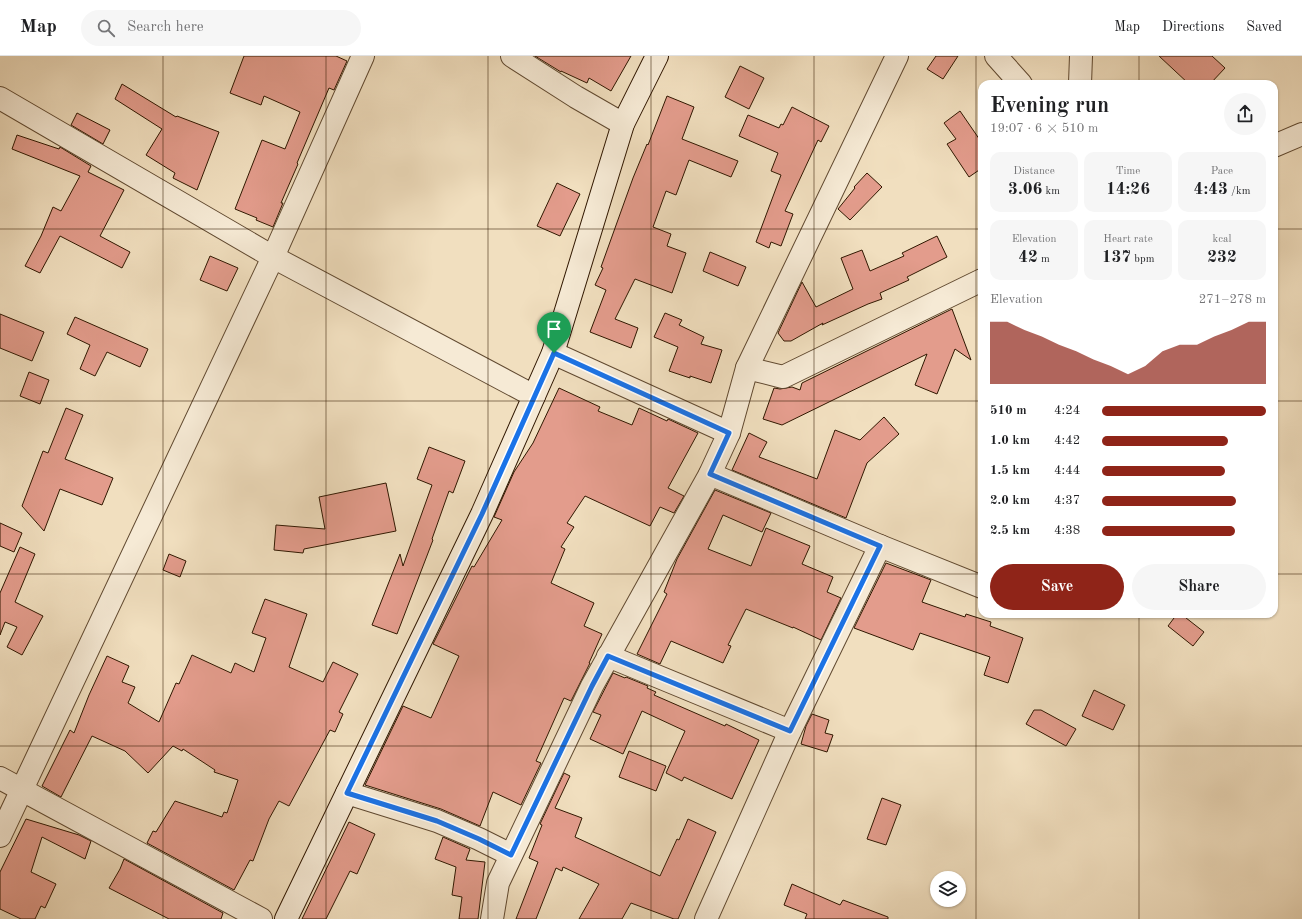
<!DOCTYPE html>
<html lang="en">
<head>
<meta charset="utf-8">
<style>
	:root { --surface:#fff; --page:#f6f6f6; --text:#202124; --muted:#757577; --line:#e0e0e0; --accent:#8f2418 }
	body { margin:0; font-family:"Old Standard TT",serif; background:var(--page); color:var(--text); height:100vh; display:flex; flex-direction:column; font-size:15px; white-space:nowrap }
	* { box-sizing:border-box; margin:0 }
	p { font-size:13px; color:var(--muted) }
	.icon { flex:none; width:22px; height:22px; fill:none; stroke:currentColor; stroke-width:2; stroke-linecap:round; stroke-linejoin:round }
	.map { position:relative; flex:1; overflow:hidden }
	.sheet { position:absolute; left:978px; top:24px; width:300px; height:538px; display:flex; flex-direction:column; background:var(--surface); border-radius:12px; box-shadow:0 1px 3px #0004 }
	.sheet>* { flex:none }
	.tools { position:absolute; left:930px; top:815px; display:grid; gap:8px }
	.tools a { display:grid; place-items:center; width:36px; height:36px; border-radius:50%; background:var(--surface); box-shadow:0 1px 3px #0004; font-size:20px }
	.pin { position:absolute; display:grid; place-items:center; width:34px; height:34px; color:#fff; margin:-41px -17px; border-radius:50% 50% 50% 0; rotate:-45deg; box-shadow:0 0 4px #0007 }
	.pin .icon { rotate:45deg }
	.round { display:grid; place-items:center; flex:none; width:42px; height:42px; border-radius:21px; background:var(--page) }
	.head { display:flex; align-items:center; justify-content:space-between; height:68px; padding:0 12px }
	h1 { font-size:22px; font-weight:700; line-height:30px }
	.figures { display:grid; grid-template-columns:repeat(3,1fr); gap:6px; height:68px; padding:4px 12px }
	.figures div { display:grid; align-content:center; border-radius:10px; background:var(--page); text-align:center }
	.figures b { font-size:17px; font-weight:700 }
	.figures small { font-size:11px; font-weight:400 }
	.figures p { font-size:11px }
	.chart { height:112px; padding:8px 12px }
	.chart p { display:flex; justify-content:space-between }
	.chart svg { width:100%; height:72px; margin-top:4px; fill:var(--accent); opacity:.7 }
	.button { display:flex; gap:8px; margin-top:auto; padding:8px 12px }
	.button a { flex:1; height:46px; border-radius:24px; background:var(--accent); color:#fff; font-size:16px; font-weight:700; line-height:46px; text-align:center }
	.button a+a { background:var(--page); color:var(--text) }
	ul { padding:0 12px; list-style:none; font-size:13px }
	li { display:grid; grid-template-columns:64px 48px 1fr; align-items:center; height:30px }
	li i { height:10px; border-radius:5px; background:var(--accent) }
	header { display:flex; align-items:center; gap:24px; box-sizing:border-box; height:56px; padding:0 20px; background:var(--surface); border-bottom:1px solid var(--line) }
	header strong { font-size:19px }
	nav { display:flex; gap:22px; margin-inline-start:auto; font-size:14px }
	.search { width:280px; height:36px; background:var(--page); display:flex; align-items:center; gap:10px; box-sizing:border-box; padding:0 14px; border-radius:22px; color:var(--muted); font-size:15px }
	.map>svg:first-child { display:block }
	.building { fill:#e39c8c; stroke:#301700 }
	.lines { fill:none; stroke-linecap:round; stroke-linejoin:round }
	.street-casing { stroke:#604930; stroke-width:24 }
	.secondary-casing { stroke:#301700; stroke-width:24 }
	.street { stroke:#f6ead5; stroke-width:22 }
	.secondary { stroke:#f6ead5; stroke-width:22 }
	.route-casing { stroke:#fff; stroke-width:8 }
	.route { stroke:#1a73e8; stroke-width:5 }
	.grid { fill:none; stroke:#301700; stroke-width:1; stroke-opacity:0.55 }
</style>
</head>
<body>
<header>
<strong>Map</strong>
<div class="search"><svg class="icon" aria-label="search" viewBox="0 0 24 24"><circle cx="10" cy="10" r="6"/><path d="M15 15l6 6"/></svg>Search here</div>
<nav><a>Map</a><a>Directions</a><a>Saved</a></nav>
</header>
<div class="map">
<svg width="1302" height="863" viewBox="0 0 1302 863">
	<rect width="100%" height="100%" fill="#f1dfbf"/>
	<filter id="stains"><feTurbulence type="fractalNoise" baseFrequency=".005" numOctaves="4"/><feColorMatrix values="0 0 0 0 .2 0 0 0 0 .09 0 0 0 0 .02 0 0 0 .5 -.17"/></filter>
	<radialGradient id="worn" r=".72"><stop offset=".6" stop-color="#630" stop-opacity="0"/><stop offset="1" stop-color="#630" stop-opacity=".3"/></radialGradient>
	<g class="building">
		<path d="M244 0H336L347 5 334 34 329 32 297 107 298 108 281 147H283L273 171 256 164 257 162 235 153 262 84 285 93 300 56 264 40 261 49 230 37Z"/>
		<path d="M535 0H631L611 35 589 22 587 27 561 15V16Z"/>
		<path d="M936 0H958L943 23 927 13Z"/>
		<path d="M1159 0H1212L1225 12 1210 28H1189Z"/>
		<path d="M740 10 764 22 749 53 725 41Z"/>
		<path d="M122 28 176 61 177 60 219 76 197 134 173 122 175 117 146 99 162 73 115 43Z"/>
		<path d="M667 40 694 51 682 83 738 105 731 121 689 104 676 139 666 135 653 171 671 178 667 190 686 197 672 237 635 223 615 263 638 272 631 292 590 276 606 234 595 229 603 212 601 211 633 122 647 88 648 89Z"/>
		<path d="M792 51 829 70 821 86 818 84 785 155 793 158 781 190 771 186 769 192 756 186 781 119 771 115 778 97 739 80 748 59 779 72 781 68 783 69Z"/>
		<path d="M960 55 982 87V112L969 121 947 88 956 83 944 67Z"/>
		<path d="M77 57 110 74 103 88 71 69Z"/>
		<path d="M17 79 59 93 60 91 91 110 88 116 124 134 100 180 130 196 122 212 60 180 40 217 25 210 41 180 53 151 61 155 80 120 12 93Z"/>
		<path d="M867 117 882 131 850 164 838 153 855 132 854 131Z"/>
		<path d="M557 127 580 138 560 180 537 170Z"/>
		<path d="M937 180 947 201 907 221 909 224 880 237 882 243 868 248 822 269 823 267 791 285H784L778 277 802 226 816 251 853 233 841 202 862 194 870 215 904 200 902 197Z"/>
		<path d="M710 196 746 211 738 230 703 215Z"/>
		<path d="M210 200 238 212 227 235 200 224Z"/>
		<path d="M952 253 971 304 955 293 937 338 915 329 927 298 782 369 763 363 774 332 780 333 792 331 800 334 802 327Z"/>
		<path d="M665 257 682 264 679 269 704 281 701 288 722 294 711 327 690 320V322L669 315 678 291 654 281Z"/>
		<path d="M0 258 44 276 32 305 0 292Z"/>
		<path d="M75 261 148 293 140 311 107 296 95 320 80 313 90 289 67 278Z"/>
		<path d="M29 316 49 324 40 348 20 340Z"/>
		<path d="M559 332 600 351 598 355 632 369 639 352 667 365 668 363 698 377 668 432 684 440 674 457 660 451 650 470 585 440 567 467 574 471 561 491 565 493 551 527 594 547 584 570 602 578 589 607H590L571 645 564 642 536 705 541 707 521 749 493 736 480 770 441 753 365 729 403 650 431 662 459 600 433 588 472 510 474 511 502 464 494 461 514 416 533 387Z"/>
		<path d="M66 352 83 359 65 403 113 422 102 449 60 433 44 475 22 450 43 395 48 397Z"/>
		<path d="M884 361 899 378 867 407 846 462 732 414 749 377 767 386 759 401 817 423 835 374 860 384Z"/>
		<path d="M429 391 465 405 453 437 449 435 432 483 433 484 397 578 372 569 400 498 403 510 432 429 417 423Z"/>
		<path d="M386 427 396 475 304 493 303 497 274 494 276 469 325 473 319 441Z"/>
		<path d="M715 434 771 457 762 476 723 459 708 493 751 510 766 472 810 490 802 508 833 521 827 536 841 542 821 584 793 571V572L746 553 728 589 731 590 723 607 671 585 660 608 637 598 667 538 664 536 677 503Z"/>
		<path d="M0 467 22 477 14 496 0 490Z"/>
		<path d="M20 491 35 498 15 546 43 560 22 599 7 591 17 571 5 566 0 579V537Z"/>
		<path d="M169 498 186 505 180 521 163 514Z"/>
		<path d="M886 507 931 524 922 546 965 561 966 558 991 566 990 570 1023 582 1008 627 984 619 990 601 920 577 913 594 854 572Z"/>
		<path d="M265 543 307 558 289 611 323 626 333 606 358 618 339 656 343 658 335 676 330 674 289 750 279 745 269 763 253 805 250 804 234 834 147 787 153 775 156 776 175 745 222 761 224 756 227 757 238 724 214 716 215 714 183 693 182 695 173 690 148 717 125 695 92 680 61 741 42 730 70 674 74 677 89 639 107 600 129 610 122 626 135 631 128 647 159 666 176 627 179 628 192 599 231 617 235 607 254 616 266 582 252 577Z"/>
		<path d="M1177 558H1181L1204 576 1193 590 1168 570Z"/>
		<path d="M613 617 625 622 626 621 648 630 647 632 656 636 654 639 725 670 726 668 759 684 732 743 684 721 682 725 666 717 685 675 642 655 623 698 590 683 601 659 593 656Z"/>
		<path d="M1094 634 1125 649 1113 674 1082 660Z"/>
		<path d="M1034 654H1041L1076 673 1066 690 1026 668Z"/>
		<path d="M812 658 829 664 825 677 833 679 827 696 801 688 806 670Z"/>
		<path d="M629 695 666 710 656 735 619 721Z"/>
		<path d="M564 717 570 720 555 752 582 762 575 781 660 820 677 783 679 784 688 763 716 776 678 863H674L631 847 622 863H579L599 828 563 811 562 815 556 812 536 863H516L538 806 529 802 542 769 540 768Z"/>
		<path d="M882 742 901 749 886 789 867 783Z"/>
		<path d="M26 763 79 779 91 785 85 803 42 781 31 816 56 828 45 852 41 850 35 863H21L0 853V816Z"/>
		<path d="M349 766 375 778 357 818 350 815 326 863H302Z"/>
		<path d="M443 781 470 793 466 804 485 806 478 863H459L462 841 452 839 456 811 435 803Z"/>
		<path d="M124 803 223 857 221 863H169L109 832 120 813Z"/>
		<path d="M792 828 840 849 843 844 888 861V863H805L807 858 784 849Z"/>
	</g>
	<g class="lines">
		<defs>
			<g id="street">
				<path d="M512 0 576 41 623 68"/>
				<path d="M996 0 1021 28"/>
				<path d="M1080 28 1081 0"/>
				<path d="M0 42 273 201 534 340"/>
				<path d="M1274 90 1302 78"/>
				<path d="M553 297 729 377"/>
				<path d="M747 312 783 321 982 224"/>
				<path d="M710 418 880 490 982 531"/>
				<path d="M608 600 790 675"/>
				<path d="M0 722 261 863"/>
				<path d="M347 737 437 765 479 783 511 799"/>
				<path d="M0 780 273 201 363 0"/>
				<path d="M492 863 498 827 592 630 710 418 729 377 747 312 897 0"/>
				<path d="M706 863 790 675 880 490"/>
			</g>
			<path id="secondary" d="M286 863 482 458 553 297 623 68 657 0"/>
		</defs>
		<use href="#street" class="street-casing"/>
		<use href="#secondary" class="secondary-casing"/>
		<use href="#street" class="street"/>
		<use href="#secondary" class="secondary"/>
	</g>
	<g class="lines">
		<defs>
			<path id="route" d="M554 297 729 377 710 418 880 490 790 675 608 600 592 630 511 799 479 783 437 765 347 737 482 458Z"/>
		</defs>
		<use href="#route" class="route-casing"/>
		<use href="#route" class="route"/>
	</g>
	<path class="grid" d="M163 0V863M326 0V863M488 0V863M651 0V863M814 0V863M976 0V863M1139 0V28M0 173H982M1274 173H1302M0 345H982M1274 345H1302M0 518H982M1274 518H1302M1139 558V863M0 690H1302"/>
	<rect width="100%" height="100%" filter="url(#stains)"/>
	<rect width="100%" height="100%" fill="url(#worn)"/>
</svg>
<div class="tools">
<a><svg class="icon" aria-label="layers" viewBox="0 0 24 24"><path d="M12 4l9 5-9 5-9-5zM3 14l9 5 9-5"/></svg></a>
</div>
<div class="pin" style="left:554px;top:297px;background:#1e9e55"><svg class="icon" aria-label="arrive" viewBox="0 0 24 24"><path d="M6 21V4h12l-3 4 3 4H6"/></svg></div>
<section class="sheet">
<div class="head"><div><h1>Evening run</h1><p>19:07 · 6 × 510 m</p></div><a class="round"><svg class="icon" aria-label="share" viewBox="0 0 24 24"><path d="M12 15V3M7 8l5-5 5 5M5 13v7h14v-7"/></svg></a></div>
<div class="figures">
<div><p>Distance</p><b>3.06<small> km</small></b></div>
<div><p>Time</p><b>14:26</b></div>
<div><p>Pace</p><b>4:43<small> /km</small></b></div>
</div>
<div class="figures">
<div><p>Elevation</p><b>42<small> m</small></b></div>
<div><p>Heart rate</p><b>137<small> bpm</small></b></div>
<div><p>kcal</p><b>232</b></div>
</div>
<div class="chart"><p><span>Elevation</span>271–278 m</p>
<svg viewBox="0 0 160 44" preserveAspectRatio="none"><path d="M0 44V6L10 6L20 11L30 15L40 20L50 24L60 29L70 33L80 38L90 33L100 24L110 20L120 20L130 15L140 11L150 6L160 6V44z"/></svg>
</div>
<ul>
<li><b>510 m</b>4:24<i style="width:100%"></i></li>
<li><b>1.0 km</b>4:42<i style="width:77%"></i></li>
<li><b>1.5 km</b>4:44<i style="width:75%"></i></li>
<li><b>2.0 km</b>4:37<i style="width:82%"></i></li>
<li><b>2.5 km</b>4:38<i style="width:81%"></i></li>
</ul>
<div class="button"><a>Save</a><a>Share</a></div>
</section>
</div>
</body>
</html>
